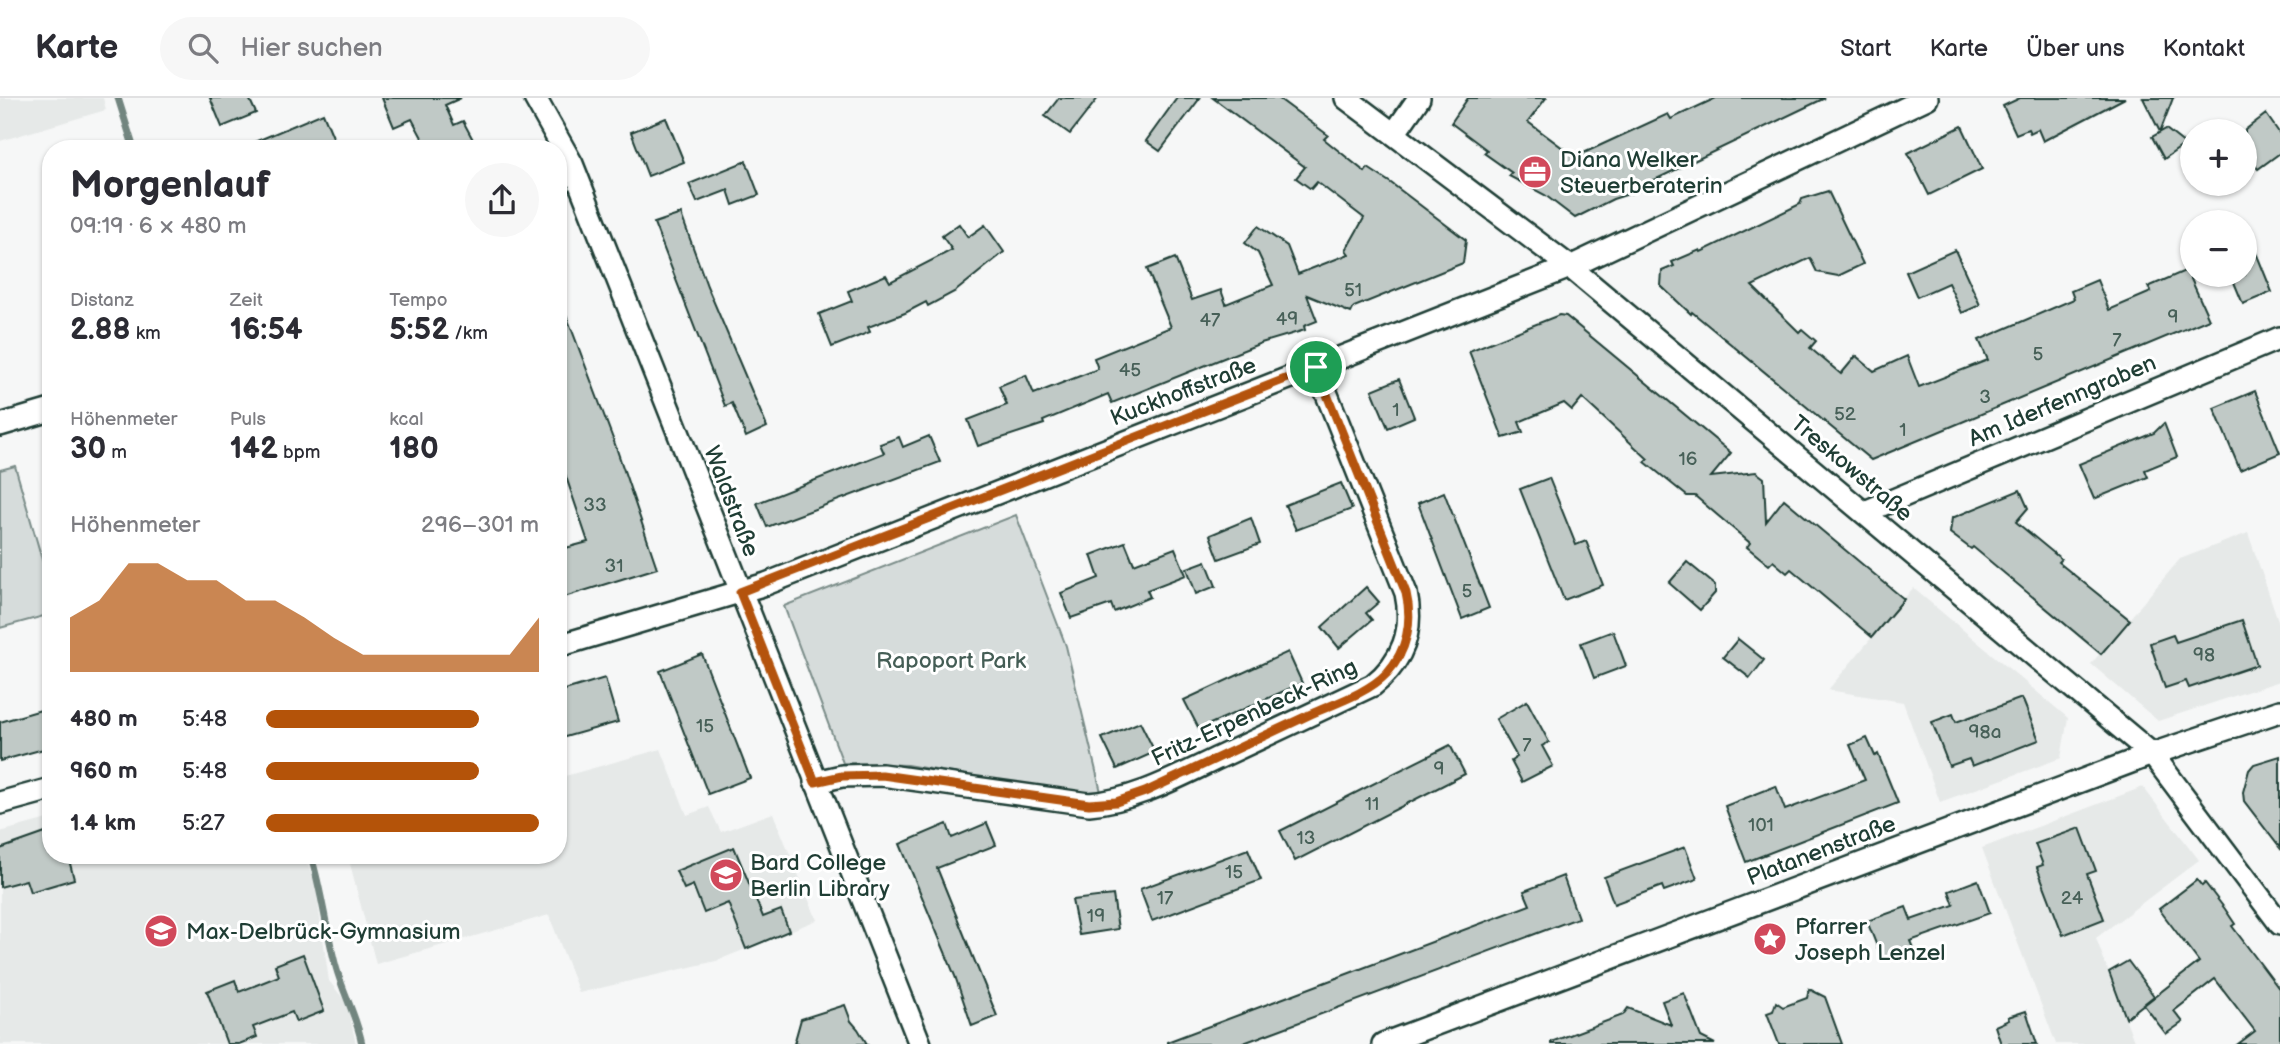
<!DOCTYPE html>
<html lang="de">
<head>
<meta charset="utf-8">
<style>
	:root { --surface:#fff; --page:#f7f7f7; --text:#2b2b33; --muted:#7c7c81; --line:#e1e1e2; --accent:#b45309 }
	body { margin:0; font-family:"Balsamiq Sans",sans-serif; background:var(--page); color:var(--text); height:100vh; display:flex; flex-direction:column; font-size:26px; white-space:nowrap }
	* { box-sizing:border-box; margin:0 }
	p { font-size:23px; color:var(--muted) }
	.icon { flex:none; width:38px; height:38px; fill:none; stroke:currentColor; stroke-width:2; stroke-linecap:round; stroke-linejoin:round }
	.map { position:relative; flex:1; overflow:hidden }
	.details { position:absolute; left:42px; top:42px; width:525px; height:724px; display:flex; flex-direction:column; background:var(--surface); border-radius:28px; box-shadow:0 2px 5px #0004 }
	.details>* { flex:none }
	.fabs { position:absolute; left:2180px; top:21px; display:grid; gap:14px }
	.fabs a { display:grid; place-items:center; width:77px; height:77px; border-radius:50%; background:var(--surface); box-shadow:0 2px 5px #0004; font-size:35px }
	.pin { position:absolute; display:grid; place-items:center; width:60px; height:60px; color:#fff; margin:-30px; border:4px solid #fff; border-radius:50%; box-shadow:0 2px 7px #0007 }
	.round { display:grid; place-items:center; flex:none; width:74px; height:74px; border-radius:37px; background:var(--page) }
	.headline { display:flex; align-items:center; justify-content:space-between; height:119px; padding:0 28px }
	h1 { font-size:38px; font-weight:700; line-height:52px }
	.figures { display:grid; grid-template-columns:repeat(3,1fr); gap:10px; height:119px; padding:7px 28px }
	.figures div { display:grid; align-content:center }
	.figures b { font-size:30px; font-weight:700 }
	.figures small { font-size:19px; font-weight:400 }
	.figures p { font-size:19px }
	.chart { height:196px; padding:14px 28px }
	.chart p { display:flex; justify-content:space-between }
	.chart svg { width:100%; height:126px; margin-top:7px; fill:var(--accent); opacity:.7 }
	ul { padding:0 28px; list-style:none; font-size:23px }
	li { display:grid; grid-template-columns:112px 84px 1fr; align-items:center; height:52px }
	li i { height:18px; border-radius:9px; background:var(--accent) }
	header { display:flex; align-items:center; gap:42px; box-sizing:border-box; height:98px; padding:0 35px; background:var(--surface); border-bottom:2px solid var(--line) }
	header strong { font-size:33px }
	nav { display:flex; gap:38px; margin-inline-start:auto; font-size:24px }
	.search { width:490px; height:63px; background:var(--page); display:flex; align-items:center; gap:18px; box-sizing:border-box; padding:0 24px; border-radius:38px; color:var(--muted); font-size:26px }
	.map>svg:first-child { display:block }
	.built { fill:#e6e9e8 }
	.green { fill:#d6dcdb; stroke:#7a8c88; stroke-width:2 }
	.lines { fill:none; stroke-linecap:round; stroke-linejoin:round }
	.stream { stroke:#72857f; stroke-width:7 }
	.building { fill:#c0c9c6; stroke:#1f3d34; stroke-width:2 }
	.street-casing { stroke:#1f3d34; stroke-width:26 }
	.street { stroke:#fff; stroke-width:21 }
	.route-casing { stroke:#fff; stroke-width:14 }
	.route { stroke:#b45309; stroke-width:9 }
	.labels { text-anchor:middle; stroke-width:6; stroke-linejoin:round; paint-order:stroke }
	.number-label { font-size:19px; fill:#476058 }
	.poi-label { font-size:23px; fill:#1f3d34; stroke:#fff; text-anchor:start }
	.street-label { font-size:23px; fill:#1f3d34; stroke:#fff }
	.park-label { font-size:23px; fill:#445d55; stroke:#fff }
</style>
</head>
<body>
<header>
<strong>Karte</strong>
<div class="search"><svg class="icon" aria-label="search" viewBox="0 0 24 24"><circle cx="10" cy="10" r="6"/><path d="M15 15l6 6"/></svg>Hier suchen</div>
<nav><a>Start</a><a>Karte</a><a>Über uns</a><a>Kontakt</a></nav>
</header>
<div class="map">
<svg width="2280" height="946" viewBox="0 0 2280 946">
	<rect width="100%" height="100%" fill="#f6f7f7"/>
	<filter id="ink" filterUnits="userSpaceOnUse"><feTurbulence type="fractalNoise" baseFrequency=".0143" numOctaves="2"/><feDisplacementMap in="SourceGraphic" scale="14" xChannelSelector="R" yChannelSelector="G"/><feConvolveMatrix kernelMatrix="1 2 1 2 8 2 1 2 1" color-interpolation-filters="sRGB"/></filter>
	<g filter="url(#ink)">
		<g class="built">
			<path d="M0 0H103L106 12 0 43Z"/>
			<path d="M2248 435 2280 528V583L2158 623 2091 566 2180 461Z"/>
			<path d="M1913 490 2068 620 2061 660 1940 704 1903 604 1828 592Z"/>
			<path d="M661 651 687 717 709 709 721 734 773 715 817 822 716 863 579 895 549 817 376 866 348 758H558V680Z"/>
			<path d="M2143 689 2199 762 2096 840 2135 946H2056L1982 750Z"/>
			<path d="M51 720V758H304L315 784 329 883 347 905 356 946H0V734Z"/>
		</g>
		<g class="green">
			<path d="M15 368 51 492V516L0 530V372Z"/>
			<path d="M1016 417 1066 548 1101 694H1062L907 667 843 665 784 508Z"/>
		</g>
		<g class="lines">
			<g class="stream">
				<path d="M118 0 134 51"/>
				<path d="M311 758C322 794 326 832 336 869 343 895 357 919 362 946"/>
			</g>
		</g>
		<g class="building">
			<path d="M210 0H249L256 15 222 29Z"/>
			<path d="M382 0H461L445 7 454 27 463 23 478 51H428L412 21 394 29Z"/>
			<path d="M1059 0H1098L1070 36 1045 18Z"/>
			<path d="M1177 0H1200L1160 53 1146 43Z"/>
			<path d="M1213 0H1278L1328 37 1324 41 1365 74 1368 70 1391 85 1466 142 1463 165 1354 209 1351 215 1307 197 1317 223 1304 228 1305 232 1261 245 1112 305 1108 296 1043 323 1044 326 978 348 968 322 1007 307 999 288 1026 277 1034 296 1098 271 1094 260 1171 229 1147 171 1175 160 1192 202 1221 192 1226 206 1273 187 1258 155 1245 145 1258 128 1287 148 1298 176 1349 156 1346 152 1364 120 1317 84 1311 91 1296 80 1305 69Z"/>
			<path d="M1468 0H1546L1528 24 1575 59 1668 16 1671 21 1716 0H1825L1646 86 1648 90 1613 101 1575 120 1545 97 1509 78 1512 75 1484 55 1487 52 1451 25Z"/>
			<path d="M2020 0H2125L2043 43 2038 31 2030 35 2028 31 2016 36 2003 8Z"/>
			<path d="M2143 0H2173L2160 34Z"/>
			<path d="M323 15 338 51H238Z"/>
			<path d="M2266 16 2280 36V55L2258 71 2245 54V32Z"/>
			<path d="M666 20 684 64 648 78 631 34Z"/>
			<path d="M1962 28 1982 71 1929 97 1908 55Z"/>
			<path d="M2166 31 2185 46 2164 61 2152 39Z"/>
			<path d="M746 63 759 97 733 107 728 92 697 104 689 86Z"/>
			<path d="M1828 93 1863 166 1838 178 1817 174 1810 160 1752 188 1799 234 1802 231 1816 243 1810 250 1841 276 1856 258 1874 273 1907 258 1919 289 1988 262 1979 242 2074 201 2071 193 2097 182 2109 212 2151 194 2148 189 2187 172 2209 221 1871 362 1692 214 1691 216 1661 188 1662 173 1674 168 1672 164 1700 152 1701 154 1800 106 1802 101Z"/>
			<path d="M681 116 707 188 767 329 746 339 732 305 725 308 654 125Z"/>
			<path d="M959 126 968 139 985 127 1004 154 956 193 928 208 926 204 905 215 868 229 870 234 832 249 819 216 852 203 848 193 886 177 890 184 952 152 942 138Z"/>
			<path d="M2246 130 2272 194 2243 206 2231 177H2245Z"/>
			<path d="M1955 152 1980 207 1962 215 1948 185 1917 199 1906 174Z"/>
			<path d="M561 203 616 349 657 470 558 501V452L588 444 558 355V204Z"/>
			<path d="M1559 217 1566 218 1731 355 1711 379 1756 374 1764 380 1766 424 1784 401 1904 501 1872 539 1791 471 1787 475 1773 463 1769 467 1747 449 1750 445 1695 398H1687L1645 364 1648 361 1582 300 1572 312 1564 305 1519 324 1523 334 1503 340 1469 253Z"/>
			<path d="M1399 281 1414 319 1388 330 1372 292Z"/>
			<path d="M2255 293 2280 355 2240 372 2214 310Z"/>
			<path d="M2164 325 2177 359 2145 372 2148 379 2094 401 2079 366 2154 335Z"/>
			<path d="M929 338 940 364 767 429 757 405 884 355 880 346 899 339 903 349Z"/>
			<path d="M1549 380 1576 447 1586 443 1603 487 1564 502 1520 391Z"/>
			<path d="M1341 385 1352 411 1296 432 1285 407Z"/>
			<path d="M2020 392 2028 410 2016 424 2061 461 2058 464 2130 522 2101 556 1973 449 1971 451 1950 435 1952 420Z"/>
			<path d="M1444 394 1489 510 1462 521 1418 405Z"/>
			<path d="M1251 420 1260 446 1219 461 1210 437Z"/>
			<path d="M1125 444 1134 466 1175 450 1186 477 1147 492 1150 499 1114 514 1111 506 1071 520 1061 495 1099 480 1091 457Z"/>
			<path d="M1206 463 1216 488 1196 496 1187 470Z"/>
			<path d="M1687 464 1715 487V495L1700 512 1669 485Z"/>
			<path d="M1366 489 1379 504 1366 515 1372 522 1339 550 1322 529Z"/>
			<path d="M2242 522 2257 567 2189 590 2186 583 2165 590 2150 545 2173 537 2176 544Z"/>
			<path d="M1613 533 1626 568 1594 580 1581 545Z"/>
			<path d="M1738 541 1764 562 1750 580 1723 559Z"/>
			<path d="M1288 554 1302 585 1199 631 1184 602Z"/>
			<path d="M702 556 750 680 708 696 660 573Z"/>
			<path d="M605 580 618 624 558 641V594Z"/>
			<path d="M2022 600 2039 642 1972 668 1969 661 1949 668 1932 624 1953 616 1956 624Z"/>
			<path d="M1527 603 1549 644 1542 648 1553 668 1522 684 1511 663 1517 659 1496 621Z"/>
			<path d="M51 609V649L0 663V624Z"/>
			<path d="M1140 624 1155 654 1117 671 1102 640Z"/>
			<path d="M1867 640 1875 658 1878 656 1898 705 1746 764 1725 708 1776 688 1785 712 1865 682 1850 647Z"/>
			<path d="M1450 647 1465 676 1295 763 1280 733Z"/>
			<path d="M2280 658V750L2244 703 2243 694 2249 672 2254 666Z"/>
			<path d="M987 725 996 747 937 770 997 918 972 928 955 878 900 746 947 726 952 740Z"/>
			<path d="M2080 730 2096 773 2087 776 2104 821 2063 837 2037 769 2043 767 2035 746Z"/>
			<path d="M51 733V758H68L74 781 30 794 26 782 0 789V751Z"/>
			<path d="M734 749 763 819 781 812 789 833 746 851 728 805 704 815 693 787 684 791 676 773Z"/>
			<path d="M1685 749 1697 781 1664 793 1662 788 1614 806 1604 779Z"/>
			<path d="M1248 751 1261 782 1152 823 1140 791Z"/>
			<path d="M1563 778 1578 820 1241 946H1167V944L1530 807 1524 793Z"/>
			<path d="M1978 782 1990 815 1910 843 1913 850 1882 861 1867 823 1906 809 1911 822 1954 807 1949 793Z"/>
			<path d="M2197 782 2202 788 2205 785 2225 811 2235 826 2232 828 2280 892V946H2238L2255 933 2215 881 2174 913 2183 924 2166 936 2144 907 2199 864 2159 811Z"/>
			<path d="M1113 797 1118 831 1079 837 1072 802Z"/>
			<path d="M303 856 324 913 296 924 292 914 253 929 257 939 239 946H227L207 893 235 882 239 894 279 878 275 867Z"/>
			<path d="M2128 863 2154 898 2126 920 2109 874Z"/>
			<path d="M1809 891 1825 899 1842 946H1779L1767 915 1773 913 1776 904 1783 909 1807 900Z"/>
			<path d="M1684 895 1701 939 1715 946H1551V944L1623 917 1628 910 1671 927 1662 903Z"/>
			<path d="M845 907 851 923 858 931 867 946H794L801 921Z"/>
			<path d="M2026 913 2037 946H2001L1995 928 2009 922 2008 919Z"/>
		</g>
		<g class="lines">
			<defs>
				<g id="street">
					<path d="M535 0 572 66 920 946"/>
					<path d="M1346 0 1570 169 2152 656 2280 826"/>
					<path d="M1394 36 1419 0"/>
					<path d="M0 327 51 312"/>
					<path d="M1865 414 2280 240"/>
					<path d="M558 548 766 486 1570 169 1927 0"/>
					<path d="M815 684 842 678 882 677 1089 706C1137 702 1177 679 1220 659 1271 635 1322 611 1373 587 1403 563 1414 533 1406 495L1316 269"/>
					<path d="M0 705 51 691"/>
					<path d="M1383 946 2152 656 2280 613"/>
				</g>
			</defs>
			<use href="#street" class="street-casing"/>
			<use href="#street" class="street"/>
		</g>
	</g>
	<g class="lines" filter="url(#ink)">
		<defs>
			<path id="route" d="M1316 269 1406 495C1413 524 1407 553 1387 575 1368 595 1336 605 1311 616 1256 642 1201 668 1145 694L1116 704 1089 706 882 677 842 678 815 684 740 494Z"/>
		</defs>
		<use href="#route" class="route-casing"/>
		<use href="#route" class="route"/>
	</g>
	<defs>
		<symbol id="office-disc" viewBox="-11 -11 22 22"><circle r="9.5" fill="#d1495b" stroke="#fff"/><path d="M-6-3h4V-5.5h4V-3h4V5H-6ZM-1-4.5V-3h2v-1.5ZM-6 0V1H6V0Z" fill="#fff"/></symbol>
		<symbol id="school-disc" viewBox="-11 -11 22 22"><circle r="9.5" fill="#d1495b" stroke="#fff"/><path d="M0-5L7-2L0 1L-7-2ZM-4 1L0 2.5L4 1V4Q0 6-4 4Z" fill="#fff"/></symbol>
		<symbol id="sight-disc" viewBox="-11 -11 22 22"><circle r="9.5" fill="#d1495b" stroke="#fff"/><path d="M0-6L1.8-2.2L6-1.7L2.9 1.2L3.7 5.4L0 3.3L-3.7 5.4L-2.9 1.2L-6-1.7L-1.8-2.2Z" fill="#fff"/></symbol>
	</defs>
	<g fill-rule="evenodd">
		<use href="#office-disc" x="1516" y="55" width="38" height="38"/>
		<use href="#school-disc" x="707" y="758" width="38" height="38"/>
		<use href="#school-disc" x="142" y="814" width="38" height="38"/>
		<use href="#sight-disc" x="1751" y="822" width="38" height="38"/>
	</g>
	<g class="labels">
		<g class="number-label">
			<text x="1353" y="198">51</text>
			<text x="2173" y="225">9</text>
			<text x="1287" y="227">49</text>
			<text x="1210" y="228">47</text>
			<text x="2117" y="248">7</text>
			<text x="2038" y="262">5</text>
			<text x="1130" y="278">45</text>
			<text x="1985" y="305">3</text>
			<text x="1396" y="318">1</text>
			<text x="1845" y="322">52</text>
			<text x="1903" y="338">1</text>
			<text x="1688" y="367">16</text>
			<text x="595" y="413">33</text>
			<text x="614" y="474">31</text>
			<text x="1467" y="499">5</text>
			<text x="2204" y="563">98</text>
			<text x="705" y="634">15</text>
			<text x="1985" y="640">98a</text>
			<text x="1527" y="653">7</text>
			<text x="1439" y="677">9</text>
			<text x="1372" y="712">11</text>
			<text x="1761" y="733">101</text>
			<text x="1306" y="746">13</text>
			<text x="1234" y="780">15</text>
			<text x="1165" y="806">17</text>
			<text x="2072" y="806">24</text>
			<text x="1096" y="824">19</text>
		</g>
		<g class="poi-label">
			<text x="1560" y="69">Diana Welker<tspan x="1560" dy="26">Steuerberaterin</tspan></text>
			<text x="750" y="772">Bard College<tspan x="750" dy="26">Berlin Library</tspan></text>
			<text x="1795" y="836">Pfarrer<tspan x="1795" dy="26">Joseph Lenzel</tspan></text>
			<text x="186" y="841">Max-Delbrück-Gymnasium</text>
		</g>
		<g class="street-label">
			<text transform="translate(1183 293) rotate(-21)" y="8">Kuckhoffstraße</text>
			<text transform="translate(2062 302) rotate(-23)" y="8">Am Iderfenngraben</text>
			<text transform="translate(1852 370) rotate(40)" y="8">Treskowstraße</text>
			<text transform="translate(732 403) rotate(69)" y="8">Waldstraße</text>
			<text transform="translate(1254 614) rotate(-25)" y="8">Fritz-Erpenbeck-Ring</text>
			<text transform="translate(1821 752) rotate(-21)" y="8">Platanenstraße</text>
		</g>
		<g class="park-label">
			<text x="951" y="570">Rapoport Park</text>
		</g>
	</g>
</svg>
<div class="fabs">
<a>+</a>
<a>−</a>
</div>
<div class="pin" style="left:1316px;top:269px;background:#1e9e55"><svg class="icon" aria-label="arrive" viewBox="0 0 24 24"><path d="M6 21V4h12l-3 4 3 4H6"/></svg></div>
<section class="details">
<div class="headline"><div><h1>Morgenlauf</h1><p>09:19 · 6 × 480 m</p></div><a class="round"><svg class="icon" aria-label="share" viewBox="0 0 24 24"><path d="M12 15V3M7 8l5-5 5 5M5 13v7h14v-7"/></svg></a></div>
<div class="figures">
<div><p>Distanz</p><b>2.88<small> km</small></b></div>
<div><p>Zeit</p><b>16:54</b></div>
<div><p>Tempo</p><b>5:52<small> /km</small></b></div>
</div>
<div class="figures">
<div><p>Höhenmeter</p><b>30<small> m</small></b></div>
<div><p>Puls</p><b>142<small> bpm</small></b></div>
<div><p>kcal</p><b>180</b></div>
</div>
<div class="chart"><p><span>Höhenmeter</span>296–301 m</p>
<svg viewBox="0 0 160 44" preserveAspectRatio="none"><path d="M0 44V25L10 19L20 6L30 6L40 12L50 12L60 19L70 19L80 25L90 32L100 38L110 38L120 38L130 38L140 38L150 38L160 25V44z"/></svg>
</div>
<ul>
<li><b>480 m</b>5:48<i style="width:78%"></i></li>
<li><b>960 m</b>5:48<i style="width:78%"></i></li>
<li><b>1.4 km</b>5:27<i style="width:100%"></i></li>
</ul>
</section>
</div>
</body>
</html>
